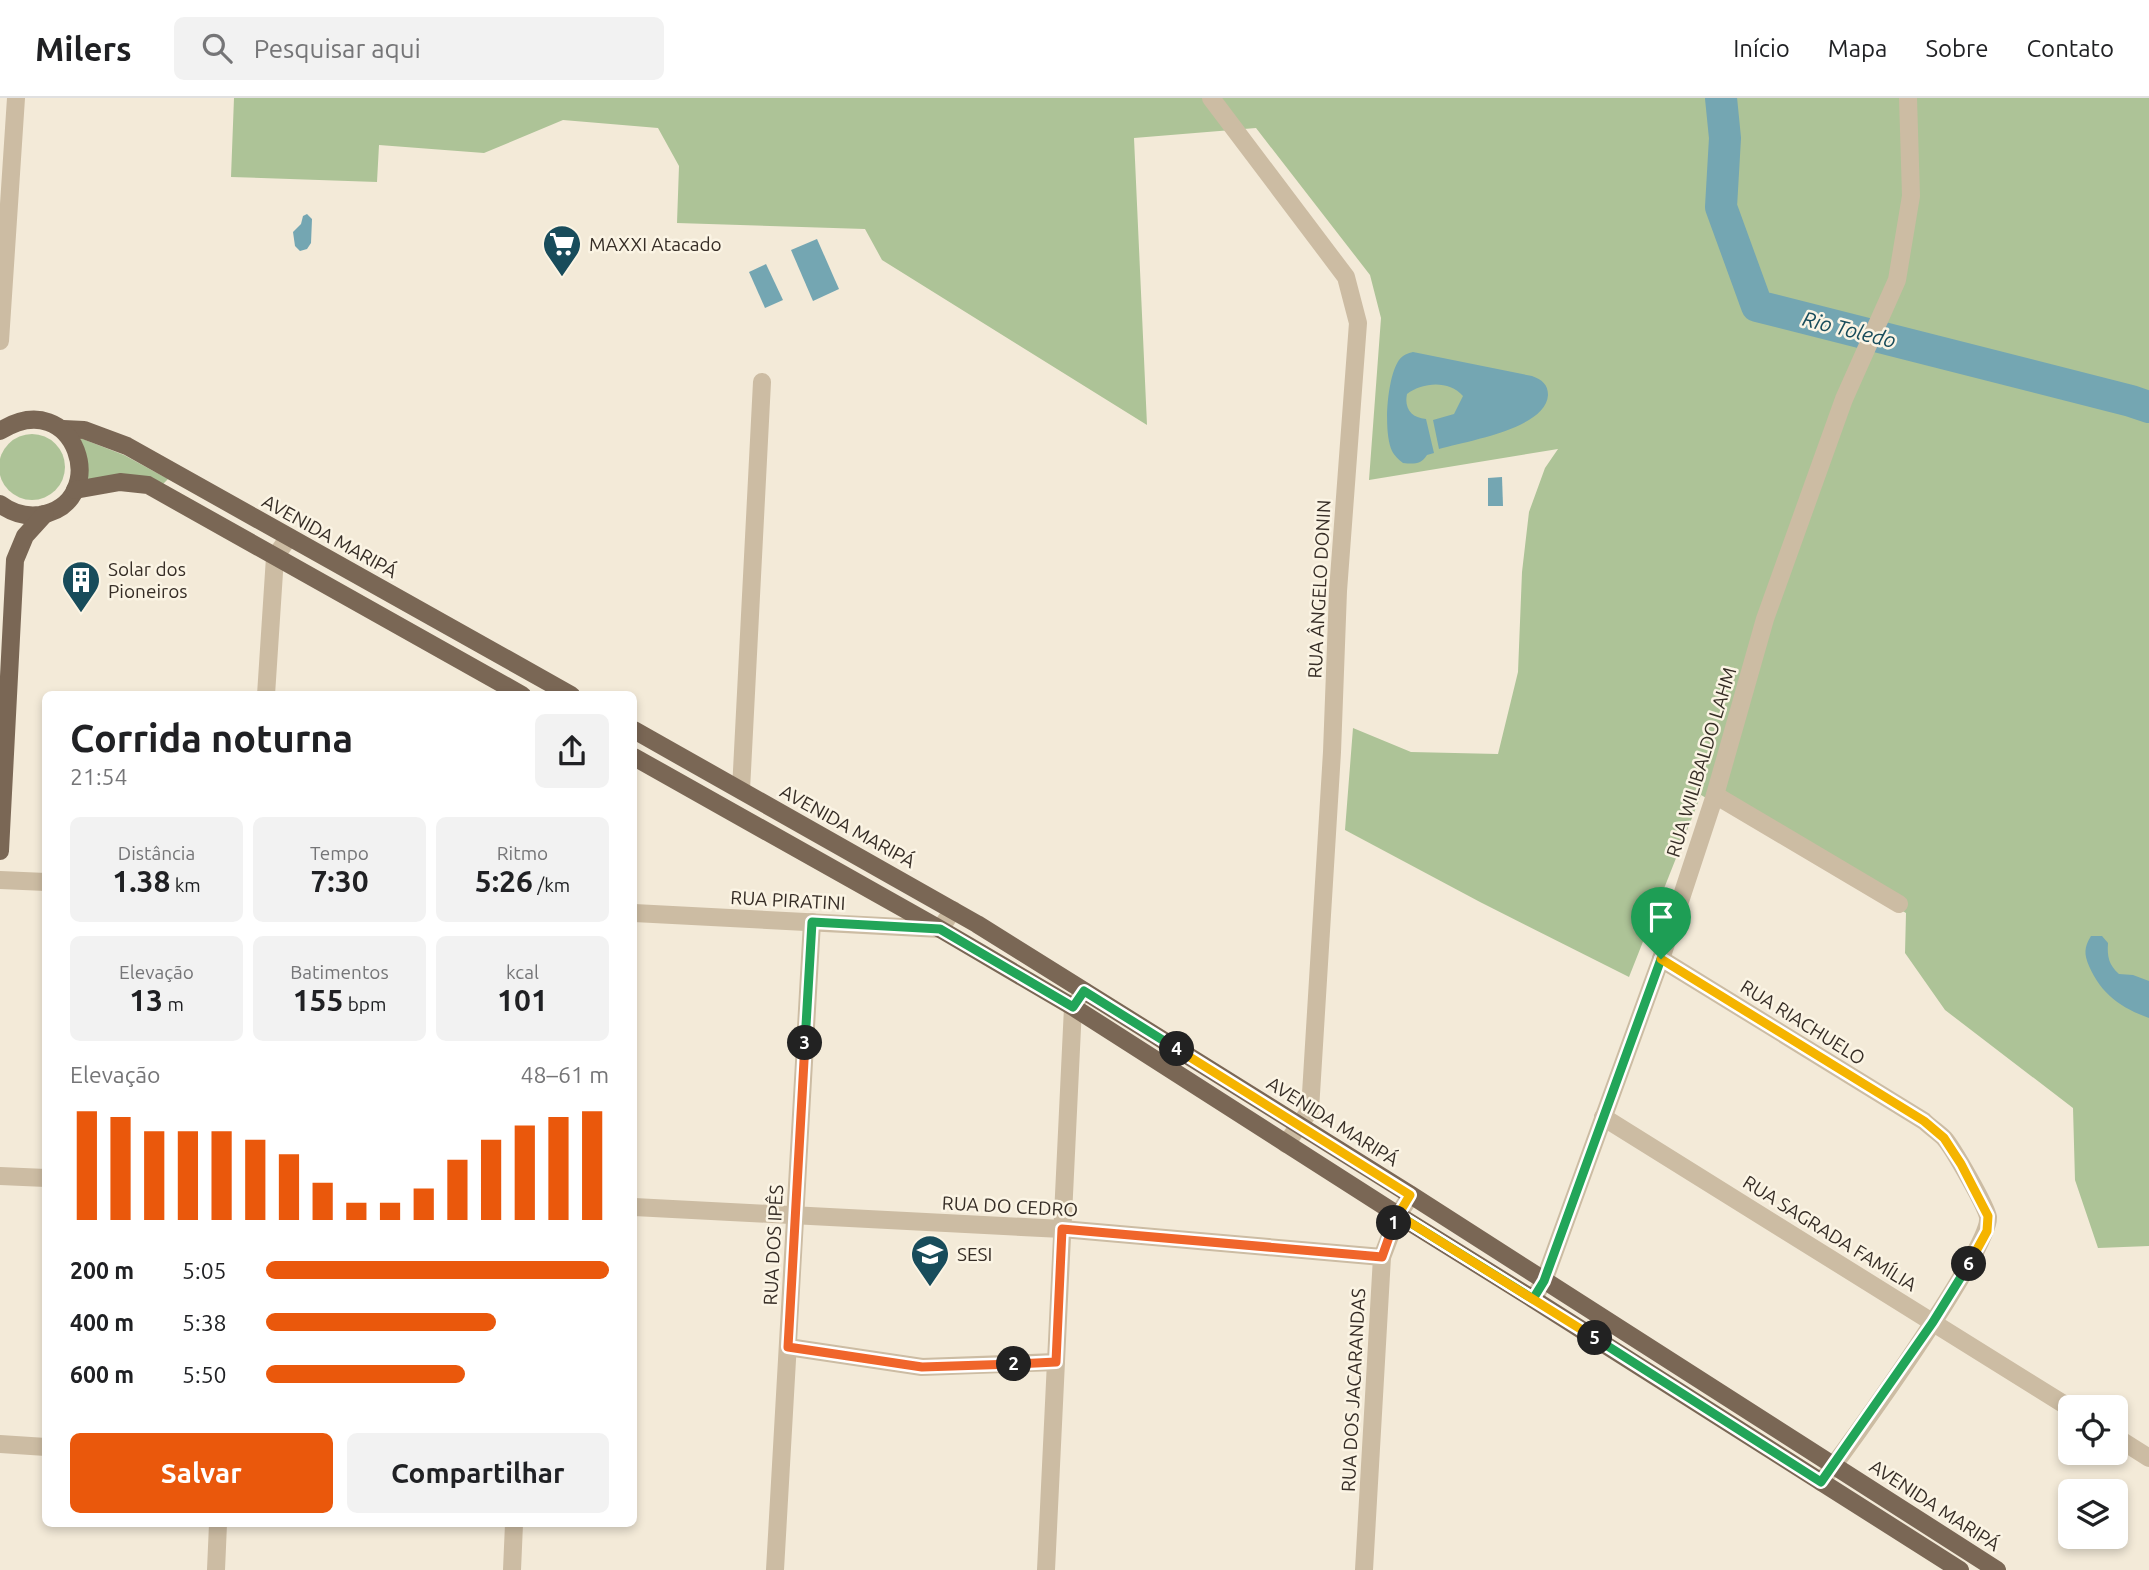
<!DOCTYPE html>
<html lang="pt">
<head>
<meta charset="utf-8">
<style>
	:root { --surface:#fff; --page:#f2f2f2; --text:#202124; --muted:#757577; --line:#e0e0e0; --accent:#ea580c }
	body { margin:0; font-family:Ubuntu,sans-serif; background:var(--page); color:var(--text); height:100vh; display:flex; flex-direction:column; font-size:26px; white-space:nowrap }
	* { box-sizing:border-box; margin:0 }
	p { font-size:23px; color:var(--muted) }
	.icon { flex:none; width:38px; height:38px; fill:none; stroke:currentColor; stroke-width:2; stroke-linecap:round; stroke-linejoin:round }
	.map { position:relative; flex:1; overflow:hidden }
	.panel { position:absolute; left:42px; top:593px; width:595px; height:836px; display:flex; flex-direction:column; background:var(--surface); border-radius:10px; box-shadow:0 4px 10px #0003 }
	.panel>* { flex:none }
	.fabs { position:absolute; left:2058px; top:1297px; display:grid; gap:14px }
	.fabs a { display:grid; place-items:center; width:70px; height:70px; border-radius:10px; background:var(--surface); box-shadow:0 4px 10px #0003; font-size:35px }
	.pin { position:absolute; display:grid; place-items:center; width:60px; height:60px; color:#fff; margin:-72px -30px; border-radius:50% 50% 50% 0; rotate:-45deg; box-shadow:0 0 7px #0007 }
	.pin .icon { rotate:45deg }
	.km { position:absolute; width:35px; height:35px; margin:-18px; border-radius:50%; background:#222; color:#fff; font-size:19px; line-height:35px; text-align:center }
	.round { display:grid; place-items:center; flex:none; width:74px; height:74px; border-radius:10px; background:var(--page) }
	.summary { display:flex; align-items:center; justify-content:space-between; height:119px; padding:0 28px }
	h1 { font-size:38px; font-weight:700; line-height:52px }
	.metrics { display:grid; grid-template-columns:repeat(3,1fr); gap:10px; height:119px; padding:7px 28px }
	.metrics div { display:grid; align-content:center; border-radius:10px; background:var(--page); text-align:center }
	.metrics b { font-size:30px; font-weight:700 }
	.metrics small { font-size:19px; font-weight:400 }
	.metrics p { font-size:19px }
	.chart { height:196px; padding:14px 28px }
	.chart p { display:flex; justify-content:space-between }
	.chart svg { width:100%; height:126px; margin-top:7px; stroke:var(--accent); stroke-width:6 }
	.primary-button { display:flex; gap:14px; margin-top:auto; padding:14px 28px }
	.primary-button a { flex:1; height:80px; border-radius:10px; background:var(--accent); color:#fff; font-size:28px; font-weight:700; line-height:80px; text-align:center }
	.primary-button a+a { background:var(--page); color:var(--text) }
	ul { padding:0 28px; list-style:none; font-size:23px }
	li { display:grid; grid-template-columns:112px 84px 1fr; align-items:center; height:52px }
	li i { height:18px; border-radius:9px; background:var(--accent) }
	header { display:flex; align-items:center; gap:42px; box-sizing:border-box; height:98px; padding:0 35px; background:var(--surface); border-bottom:2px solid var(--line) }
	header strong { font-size:33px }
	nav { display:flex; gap:38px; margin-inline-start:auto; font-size:24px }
	.search { width:490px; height:63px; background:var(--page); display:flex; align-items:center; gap:18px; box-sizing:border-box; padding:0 24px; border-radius:10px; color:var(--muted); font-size:26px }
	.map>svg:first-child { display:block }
	.green { fill:#adc397 }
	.water { fill:#74a6b2 }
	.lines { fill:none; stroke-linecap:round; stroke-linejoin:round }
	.river { stroke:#74a6b2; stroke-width:32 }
	.minor { stroke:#ccbca3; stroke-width:18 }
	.major { stroke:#7a6755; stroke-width:18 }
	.split-1-casing { stroke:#fff; stroke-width:14 }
	.split-2-casing { stroke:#fff; stroke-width:14 }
	.split-3-casing { stroke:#fff; stroke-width:14 }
	.split-4-casing { stroke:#fff; stroke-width:14 }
	.split-5-casing { stroke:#fff; stroke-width:14 }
	.split-6-casing { stroke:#fff; stroke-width:14 }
	.split-7-casing { stroke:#fff; stroke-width:14 }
	.split-1 { stroke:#22a559; stroke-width:9 }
	.split-2 { stroke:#f0652b; stroke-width:9 }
	.split-3 { stroke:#f0652b; stroke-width:9 }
	.split-4 { stroke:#22a559; stroke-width:9 }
	.split-5 { stroke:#f5b400; stroke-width:9 }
	.split-6 { stroke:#22a559; stroke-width:9 }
	.split-7 { stroke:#f5b400; stroke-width:9 }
	.labels { text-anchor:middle; stroke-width:5; stroke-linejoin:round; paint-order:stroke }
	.poi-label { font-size:19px; fill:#362d26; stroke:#fbf4e4; text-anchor:start }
	.street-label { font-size:19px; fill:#362d26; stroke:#fbf4e4 }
	.water-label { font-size:21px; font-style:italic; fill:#184c5b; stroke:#fbf4e4 }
</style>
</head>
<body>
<header>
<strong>Milers</strong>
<div class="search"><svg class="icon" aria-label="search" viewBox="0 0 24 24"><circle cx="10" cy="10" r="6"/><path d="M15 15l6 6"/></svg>Pesquisar aqui</div>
<nav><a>Início</a><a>Mapa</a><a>Sobre</a><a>Contato</a></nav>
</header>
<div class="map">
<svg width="2149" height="1472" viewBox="0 0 2149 1472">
	<rect width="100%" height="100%" fill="#f3ead8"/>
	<g class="green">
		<path d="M234 0H2149V1148L2098 1150 2075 1082 2073 1010 1945 912 1905 855 1906 815 1701 697 1629 879 1480 804 1345 732 1353 630 1411 654 1498 656 1518 574 1522 474 1529 414 1545 370 1558 351 1369 382 1381 220 1370 177 1256 30 1134 40 1147 327 882 162 865 131 677 125 679 68 658 30 563 22 484 55 379 47 377 84 231 79Z"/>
		<circle cx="32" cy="369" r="33"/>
		<path d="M80 340 124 357 168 381 163 386 86 382V356Z"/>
	</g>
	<g class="water">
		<path d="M307 116 312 121 311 145 307 151 300 153 295 148 293 134 301 126 303 118Z"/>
		<path d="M817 141 839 191 813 203 791 152Z"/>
		<path d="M766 166 783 202 765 210 749 174Z"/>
		<path d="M1413 254 1532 278C1542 282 1548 286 1548 297 1546 331 1466 343 1439 351L1433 322 1454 316 1463 298C1449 282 1423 284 1407 296 1404 310 1411 320 1426 321L1434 355 1427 357C1421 367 1413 366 1403 365 1399 362 1394 357 1392 353 1383 334 1387 279 1399 262 1403 257 1408 255 1413 254Z"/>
		<path d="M1502 379 1503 408H1488V380Z"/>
		<path d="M2091 838H2102L2108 845C2107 859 2109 867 2119 876L2133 877 2149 883V920C2121 910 2101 896 2089 868 2084 856 2084 849 2091 838Z"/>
	</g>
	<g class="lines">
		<path class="river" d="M1721 0 1725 40 1721 109 1757 208 2131 303 2149 309"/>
		<g class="minor">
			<path d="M1211 0 1346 179 1358 225 1338 493 1332 654 1310 1012 1286 1046"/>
			<path d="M0 243 16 0"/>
			<path d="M266 597 275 459 289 439"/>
			<path d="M741 692 762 284"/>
			<path d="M1715 697 1899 806"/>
			<path d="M0 782 46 784"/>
			<path d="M634 815 940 831 953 812"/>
			<path d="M1661 861 1924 1023C1930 1029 1938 1034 1944 1040 1953 1050 1986 1108 1988 1119 1992 1150 1848 1349 1821 1384"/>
			<path d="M1603 1019 2070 1310"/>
			<path d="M0 1078 46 1080"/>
			<path d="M634 1109 1062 1131 1382 1159"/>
			<path d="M1533 1201 1544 1183 1661 861 1715 697 1765 521 1844 301 1897 182 1911 98 1908 0"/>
			<path d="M788 1249 922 1269 1056 1264"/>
			<path d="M2116 1339 2149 1360"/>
			<path d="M0 1346 46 1349"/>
			<path d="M216 1472 218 1426"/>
			<path d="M512 1472 514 1426"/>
			<path d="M775 1472 812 824"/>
			<path d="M1046 1472 1073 909 1084 893"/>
			<path d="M1364 1472 1382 1159 1398 1117 1411 1097"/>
		</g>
		<g class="major">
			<path d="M63 331 84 332 127 348 571 597"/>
			<path d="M0 333C76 285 113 405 40 417 25 419 12 415 0 406"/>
			<path d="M75 392 120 384 148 387 522 597"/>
			<path d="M634 632 977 826 1411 1097 1997 1472"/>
			<path d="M634 659 940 831 1073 909 1398 1117 1533 1201 1960 1472"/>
			<path d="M0 753 15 462 25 438 45 416"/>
		</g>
	</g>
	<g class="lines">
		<defs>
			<path id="split-1" d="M1394 1125 1398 1117 1533 1201 1544 1183 1661 861"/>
			<path id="split-2" d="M1014 1266 1056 1264 1062 1131 1382 1159 1394 1125"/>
			<path id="split-3" d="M805 945 788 1249 922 1269 1014 1266"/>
			<path id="split-4" d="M805 945 812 824 940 831 1073 909 1084 893 1177 951"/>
			<path id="split-5" d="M1177 951 1410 1097 1398 1117 1595 1240"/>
			<path id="split-6" d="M1595 1240 1821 1384 1933 1224 1969 1166"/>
			<path id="split-7" d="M1661 861 1924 1023 1944 1040 1961 1066 1988 1118 1987 1133 1969 1166"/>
		</defs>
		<use href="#split-1" class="split-1-casing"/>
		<use href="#split-2" class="split-2-casing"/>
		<use href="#split-3" class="split-3-casing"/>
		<use href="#split-4" class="split-4-casing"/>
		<use href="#split-5" class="split-5-casing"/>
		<use href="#split-6" class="split-6-casing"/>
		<use href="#split-7" class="split-7-casing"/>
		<use href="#split-1" class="split-1"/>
		<use href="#split-2" class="split-2"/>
		<use href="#split-3" class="split-3"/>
		<use href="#split-4" class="split-4"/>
		<use href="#split-5" class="split-5"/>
		<use href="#split-6" class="split-6"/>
		<use href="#split-7" class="split-7"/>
	</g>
	<defs>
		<symbol id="supermarket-pin" viewBox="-11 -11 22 30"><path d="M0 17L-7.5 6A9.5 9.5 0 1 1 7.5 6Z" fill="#184c5b" stroke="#fbf4e4"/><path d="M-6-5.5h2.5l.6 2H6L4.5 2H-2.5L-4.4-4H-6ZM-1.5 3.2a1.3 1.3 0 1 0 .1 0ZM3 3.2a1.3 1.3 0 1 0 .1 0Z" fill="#fff"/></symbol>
		<symbol id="building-pin" viewBox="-11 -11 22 30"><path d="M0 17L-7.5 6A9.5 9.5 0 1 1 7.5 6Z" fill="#184c5b" stroke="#fbf4e4"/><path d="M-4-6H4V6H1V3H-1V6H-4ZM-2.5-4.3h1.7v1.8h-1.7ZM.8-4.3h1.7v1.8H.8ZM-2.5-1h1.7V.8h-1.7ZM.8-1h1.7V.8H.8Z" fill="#fff"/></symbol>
		<symbol id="school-pin" viewBox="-11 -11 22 30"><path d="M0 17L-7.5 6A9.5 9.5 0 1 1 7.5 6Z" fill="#184c5b" stroke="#fbf4e4"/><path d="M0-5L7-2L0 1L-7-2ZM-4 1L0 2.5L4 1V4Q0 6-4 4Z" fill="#fff"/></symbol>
	</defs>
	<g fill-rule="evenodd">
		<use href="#supermarket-pin" x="540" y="124" width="44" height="60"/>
		<use href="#building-pin" x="59" y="460" width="44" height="60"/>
		<use href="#school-pin" x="908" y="1134" width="44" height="60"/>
	</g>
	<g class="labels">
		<g class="poi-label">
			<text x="589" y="153">MAXXI Atacado</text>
			<text x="108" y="478">Solar dos<tspan x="108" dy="22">Pioneiros</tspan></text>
			<text x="957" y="1163">SESI</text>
		</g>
		<g class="street-label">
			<text transform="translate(330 438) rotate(29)" y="7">AVENIDA MARIPÁ</text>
			<text transform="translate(1319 491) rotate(-87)" y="7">RUA ÂNGELO DONIN</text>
			<text transform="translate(1701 664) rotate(-73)" y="7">RUA WILIBALDO LAHM</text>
			<text transform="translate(848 728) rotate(29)" y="7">AVENIDA MARIPÁ</text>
			<text transform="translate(788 802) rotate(3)" y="7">RUA PIRATINI</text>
			<text transform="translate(1803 924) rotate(32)" y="7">RUA RIACHUELO</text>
			<text transform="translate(1333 1023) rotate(32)" y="7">AVENIDA MARIPÁ</text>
			<text transform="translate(1010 1108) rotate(3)" y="7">RUA DO CEDRO</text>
			<text transform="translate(1830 1135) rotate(32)" y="7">RUA SAGRADA FAMÍLIA</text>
			<text transform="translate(773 1147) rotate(-87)" y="7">RUA DOS IPÊS</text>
			<text transform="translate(1353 1292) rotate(-87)" y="7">RUA DOS JACARANDAS</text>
			<text transform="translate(1935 1407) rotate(33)" y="7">AVENIDA MARIPÁ</text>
		</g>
		<g class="water-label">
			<text transform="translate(1849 232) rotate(14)" y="7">Rio Toledo</text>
		</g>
	</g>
</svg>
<div class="fabs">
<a><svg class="icon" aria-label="locate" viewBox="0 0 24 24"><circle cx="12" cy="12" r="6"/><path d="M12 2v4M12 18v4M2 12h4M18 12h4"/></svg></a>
<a><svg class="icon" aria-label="layers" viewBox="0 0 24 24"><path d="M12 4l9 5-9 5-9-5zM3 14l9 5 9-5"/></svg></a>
</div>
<div class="pin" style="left:1661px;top:861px;background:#1e9e55"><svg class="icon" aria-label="arrive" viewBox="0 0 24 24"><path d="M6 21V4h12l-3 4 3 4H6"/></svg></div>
<b class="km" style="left:1394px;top:1125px">1</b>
<b class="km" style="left:1014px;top:1266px">2</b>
<b class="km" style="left:805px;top:945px">3</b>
<b class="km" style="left:1177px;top:951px">4</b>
<b class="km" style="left:1595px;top:1240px">5</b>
<b class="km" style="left:1969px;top:1166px">6</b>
<section class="panel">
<div class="summary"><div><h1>Corrida noturna</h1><p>21:54</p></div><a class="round"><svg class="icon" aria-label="share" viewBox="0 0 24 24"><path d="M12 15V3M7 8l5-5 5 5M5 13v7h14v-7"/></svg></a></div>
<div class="metrics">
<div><p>Distância</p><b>1.38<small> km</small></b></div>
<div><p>Tempo</p><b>7:30</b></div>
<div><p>Ritmo</p><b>5:26<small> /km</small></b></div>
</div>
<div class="metrics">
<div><p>Elevação</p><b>13<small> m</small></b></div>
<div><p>Batimentos</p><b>155<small> bpm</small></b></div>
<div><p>kcal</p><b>101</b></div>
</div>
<div class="chart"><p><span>Elevação</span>48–61 m</p>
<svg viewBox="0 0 160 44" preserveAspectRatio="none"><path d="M5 44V6M15 44V8M25 44V13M35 44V13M45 44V13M55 44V16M65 44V21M75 44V31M85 44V38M95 44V38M105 44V33M115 44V23M125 44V16M135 44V11M145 44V8M155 44V6"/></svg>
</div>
<ul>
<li><b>200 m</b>5:05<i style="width:100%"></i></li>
<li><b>400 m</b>5:38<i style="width:67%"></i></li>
<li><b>600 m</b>5:50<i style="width:58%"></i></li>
</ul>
<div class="primary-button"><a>Salvar</a><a>Compartilhar</a></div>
</section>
</div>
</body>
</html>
